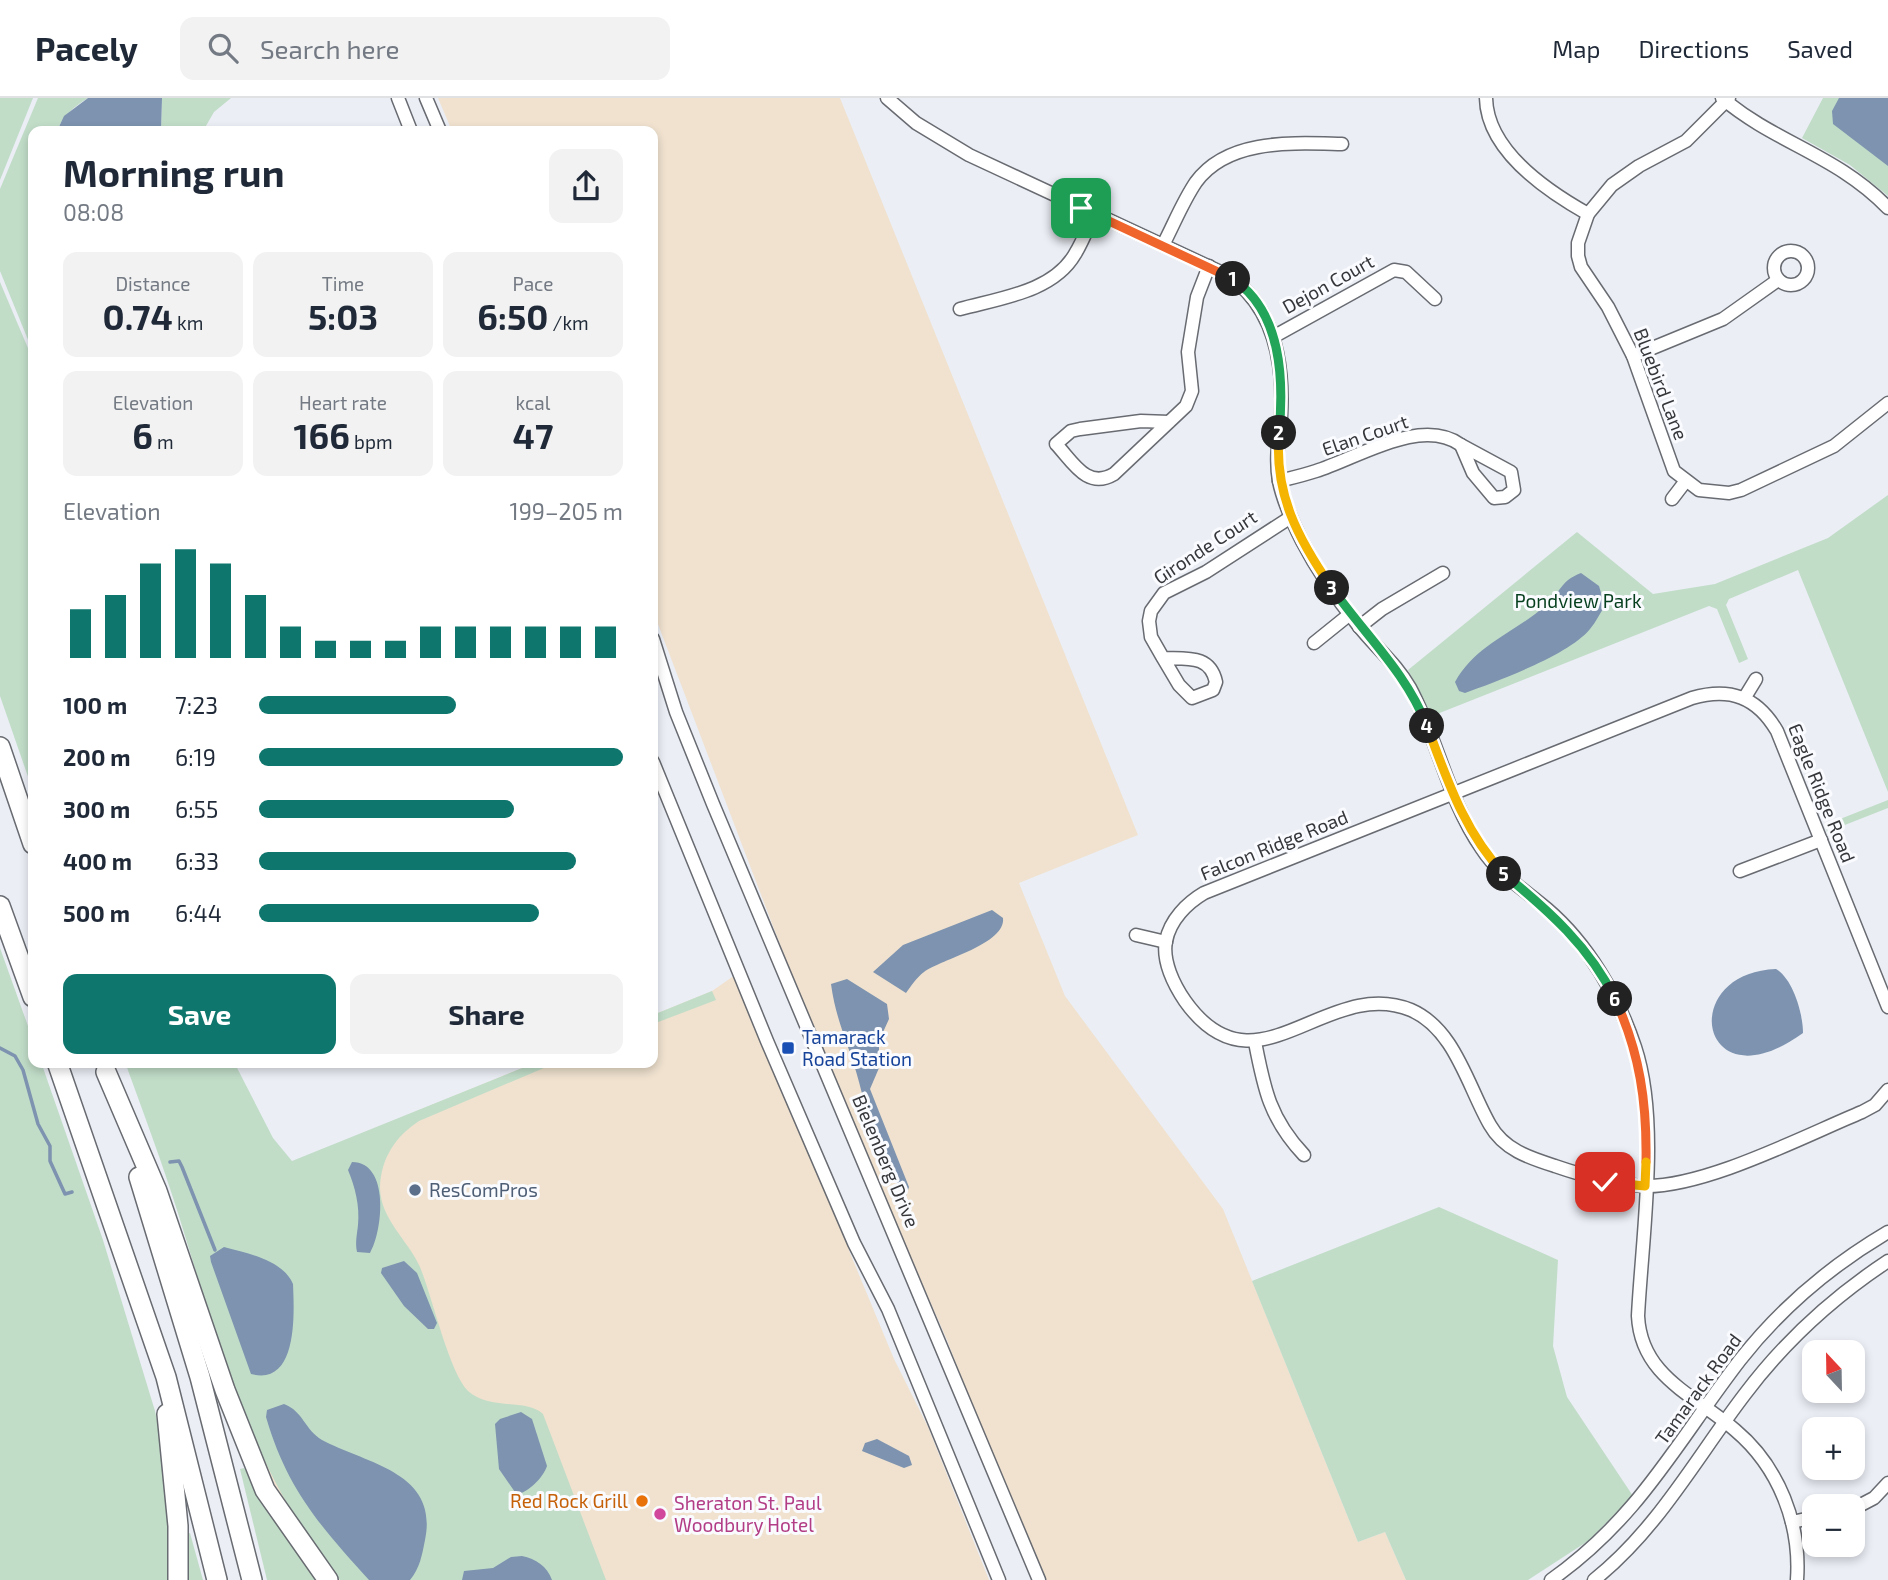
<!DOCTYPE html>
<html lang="en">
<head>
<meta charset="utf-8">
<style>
	:root { --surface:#fff; --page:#f2f2f3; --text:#1f2937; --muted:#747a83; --line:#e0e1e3; --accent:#0f766e }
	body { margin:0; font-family:"Exo 2",sans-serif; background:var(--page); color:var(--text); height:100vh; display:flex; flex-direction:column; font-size:26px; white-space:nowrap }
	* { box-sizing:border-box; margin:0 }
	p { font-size:23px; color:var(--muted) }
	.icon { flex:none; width:38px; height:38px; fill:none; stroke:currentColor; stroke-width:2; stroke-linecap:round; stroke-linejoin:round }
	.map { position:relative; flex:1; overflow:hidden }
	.sheet { position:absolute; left:28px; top:28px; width:630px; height:942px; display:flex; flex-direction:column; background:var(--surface); border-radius:14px; box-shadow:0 4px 10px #0003 }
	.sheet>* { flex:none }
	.needle { width:46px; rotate:338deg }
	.controls { position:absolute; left:1802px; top:1242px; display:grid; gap:14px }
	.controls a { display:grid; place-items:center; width:63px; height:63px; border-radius:14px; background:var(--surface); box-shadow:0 4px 10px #0003; font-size:35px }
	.pin { position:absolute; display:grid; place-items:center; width:60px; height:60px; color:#fff; margin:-30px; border-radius:14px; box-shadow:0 4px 10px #0006 }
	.km { position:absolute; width:35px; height:35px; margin:-18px; border-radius:50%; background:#222; color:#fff; font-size:19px; line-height:35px; text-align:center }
	.round { display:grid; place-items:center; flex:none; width:74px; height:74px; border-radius:14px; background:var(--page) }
	.summary { display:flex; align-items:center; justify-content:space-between; height:119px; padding:0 35px }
	h1 { font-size:38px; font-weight:700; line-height:52px }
	.figures { display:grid; grid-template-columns:repeat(3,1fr); gap:10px; height:119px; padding:7px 35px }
	.figures div { display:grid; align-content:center; border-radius:14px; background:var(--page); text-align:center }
	.figures b { font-size:35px; font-weight:700 }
	.figures small { font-size:19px; font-weight:400 }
	.figures p { font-size:19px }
	.chart { height:196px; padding:14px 35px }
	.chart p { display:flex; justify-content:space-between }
	.chart svg { width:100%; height:126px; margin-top:7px; stroke:var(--accent); stroke-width:6 }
	.button { display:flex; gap:14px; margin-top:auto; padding:14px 35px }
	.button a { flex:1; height:80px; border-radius:14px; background:var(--accent); color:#fff; font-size:28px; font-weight:700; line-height:80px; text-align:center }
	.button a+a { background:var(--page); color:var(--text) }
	ul { padding:0 35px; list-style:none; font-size:23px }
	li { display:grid; grid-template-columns:112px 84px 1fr; align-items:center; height:52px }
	li i { height:18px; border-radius:9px; background:var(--accent) }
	header { display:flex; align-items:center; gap:42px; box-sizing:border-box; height:98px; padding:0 35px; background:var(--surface); border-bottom:2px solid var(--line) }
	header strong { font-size:33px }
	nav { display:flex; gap:38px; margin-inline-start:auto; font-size:24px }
	.search { width:490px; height:63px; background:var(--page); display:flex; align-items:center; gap:18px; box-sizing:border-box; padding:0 24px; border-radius:14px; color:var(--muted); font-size:26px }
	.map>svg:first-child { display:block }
	.commercial { fill:#f0e2cf }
	.green { fill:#c1ddc8 }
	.water { fill:#7d93af }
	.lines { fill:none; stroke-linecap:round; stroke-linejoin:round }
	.stream { stroke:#7d93af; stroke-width:3.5 }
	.minor-casing { stroke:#686b71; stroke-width:15 }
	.highway-casing { stroke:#686b71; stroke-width:22 }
	.minor { stroke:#fff; stroke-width:12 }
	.highway { stroke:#fff; stroke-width:19 }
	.split-1-casing { stroke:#fff; stroke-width:14 }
	.split-2-casing { stroke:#fff; stroke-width:14 }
	.split-3-casing { stroke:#fff; stroke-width:14 }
	.split-4-casing { stroke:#fff; stroke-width:14 }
	.split-5-casing { stroke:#fff; stroke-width:14 }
	.split-6-casing { stroke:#fff; stroke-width:14 }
	.split-7-casing { stroke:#fff; stroke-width:14 }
	.split-8-casing { stroke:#fff; stroke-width:14 }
	.split-1 { stroke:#f0652b; stroke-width:9 }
	.split-2 { stroke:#22a559; stroke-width:9 }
	.split-3 { stroke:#f5b400; stroke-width:9 }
	.split-4 { stroke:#22a559; stroke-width:9 }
	.split-5 { stroke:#f5b400; stroke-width:9 }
	.split-6 { stroke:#22a559; stroke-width:9 }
	.split-7 { stroke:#f0652b; stroke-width:9 }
	.split-8 { stroke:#f5b400; stroke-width:9 }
	.transit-dot { fill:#1a4fb4; stroke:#fafbfe; stroke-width:2.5 }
	.service-dot { fill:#5c6f8a; stroke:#fafbfe; stroke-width:2.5 }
	.food-dot { fill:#e8710a; stroke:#fafbfe; stroke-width:2.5 }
	.hotel-dot { fill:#d1479c; stroke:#fafbfe; stroke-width:2.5 }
	.labels { text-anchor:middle; stroke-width:6; stroke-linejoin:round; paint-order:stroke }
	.street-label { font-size:19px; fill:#36373a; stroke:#fafbfe }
	.park-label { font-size:19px; fill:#063f1e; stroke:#fafbfe }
	.transit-label { font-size:19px; fill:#164399; stroke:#fafbfe; text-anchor:start }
	.service-label { font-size:19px; fill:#4e5e75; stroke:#fafbfe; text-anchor:start }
	.food-label { font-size:19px; fill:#c56008; stroke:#fafbfe; text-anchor:end }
	.hotel-label { font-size:19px; fill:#b23c85; stroke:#fafbfe; text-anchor:start }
</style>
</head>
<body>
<header>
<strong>Pacely</strong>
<div class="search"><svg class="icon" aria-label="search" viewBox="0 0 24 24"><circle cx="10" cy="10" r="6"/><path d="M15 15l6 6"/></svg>Search here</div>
<nav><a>Map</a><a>Directions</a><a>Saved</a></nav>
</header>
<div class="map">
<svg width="1888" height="1482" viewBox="0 0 1888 1482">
	<rect width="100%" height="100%" fill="#ebeef5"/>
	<g class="commercial">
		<path d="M438 0H840L1138 737 1019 785 1065 898 1223 1111 1358 1444 1385 1434 1406 1482H1037L947 1242 782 868 784 857 653 513V33H452Z"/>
		<path d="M735 877 818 1059 850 1155 894 1261 928 1329 989 1482H340L272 1384 228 1269 177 1111 537 964H653V917L712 893Z"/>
	</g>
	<g class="green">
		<path d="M0 0H33L0 82Z"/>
		<path d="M38 0H88C75 8 62 18 57 33H33V254L0 173V91Z"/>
		<path d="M162 0H231L214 14 203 33H161Z"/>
		<path d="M1823 0H1888V98L1850 67 1802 40Z"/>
		<path d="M0 184 33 262V693L0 598Z"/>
		<path d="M1888 397V694L1798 472 1729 501 1726 507 1748 561 1739 565 1717 511 1709 508 1432 618 1408 572 1577 434 1653 496 1715 486 1828 440Z"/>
		<path d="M1888 702V710L1827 734 1825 727Z"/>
		<path d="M0 850 33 942V964H41L103 1142 155 1313 169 1385 171 1482H0Z"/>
		<path d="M712 893 716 902 653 926V917Z"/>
		<path d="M125 964H234L273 1040 292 1063 537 964H558L419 1023C396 1038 381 1060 380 1089 380 1121 408 1142 420 1169 432 1198 449 1274 468 1293 490 1313 526 1300 543 1316L606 1482H340C252 1377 218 1244 178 1115 162 1064 143 1014 125 964Z"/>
		<path d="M1439 1109 1558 1162 1553 1248 1567 1299 1633 1398 1588 1443 1528 1482H1406L1385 1434 1358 1444 1252 1183Z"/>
		<path d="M244 1370 321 1482H267L240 1371Z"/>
		<path d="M190 1435 203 1482H186V1436Z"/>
	</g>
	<g class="water">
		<path d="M88 0H162L161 33H57L64 18Z"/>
		<path d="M1839 0H1888V68L1833 26 1832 13Z"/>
		<path d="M1581 475 1599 488 1605 508C1600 515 1596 524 1590 531 1569 557 1498 583 1465 595L1459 593 1455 584C1476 546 1515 535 1546 507 1561 494 1560 483 1581 475Z"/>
		<path d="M992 812 1003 820C1006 846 942 861 924 874 917 879 911 888 906 895L873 874 903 847Z"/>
		<path d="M1776 871C1793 881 1803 916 1803 935 1700 1010 1675 875 1776 871Z"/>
		<path d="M847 881 887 906 889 921 879 943V970L870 991 909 1089 906 1098C880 1066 869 1023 859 984 850 949 836 924 831 886Z"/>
		<path d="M352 1064C390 1064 383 1133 370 1155L357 1154C355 1144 357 1137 358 1127 360 1108 355 1089 348 1072Z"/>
		<path d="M224 1149C247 1155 283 1162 293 1186 294 1212 299 1289 251 1276L211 1164 210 1158Z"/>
		<path d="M404 1163 417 1175 437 1225 434 1231H428L404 1208 381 1175 382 1170Z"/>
		<path d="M284 1306C303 1313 305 1332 322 1342 367 1366 439 1374 425 1442 422 1457 420 1470 410 1482H369C320 1428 287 1391 266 1319L267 1312Z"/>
		<path d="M521 1314 532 1321 547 1368C543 1380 529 1393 517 1397L499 1371 495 1326 500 1321Z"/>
		<path d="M877 1341 909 1358 912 1367 904 1370 862 1353 865 1345Z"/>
		<path d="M522 1458C536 1461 547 1468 552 1482H462L464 1473 493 1470 511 1459Z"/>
	</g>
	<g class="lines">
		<g class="stream">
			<path d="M0 950 15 958 23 972 38 1026 50 1048V1063L65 1096 72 1094"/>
			<path d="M170 1064 179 1063 182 1069 215 1152"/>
		</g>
		<defs>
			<g id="minor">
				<path d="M398 0 411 33"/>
				<path d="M426 0 440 33"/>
				<path d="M887 0 916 25 969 57 1227 177C1274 208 1284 264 1281 318 1279 339 1275 362 1279 383 1283 403 1293 425 1302 443 1317 472 1337 501 1358 527 1375 549 1396 565 1410 590 1438 642 1448 702 1482 751 1498 776 1525 792 1547 811 1588 846 1618 898 1635 949 1660 1024 1642 1138 1638 1218 1641 1279 1695 1297 1735 1332 1779 1369 1801 1426 1797 1482"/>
				<path d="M1486 0C1487 53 1547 93 1588 116"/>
				<path d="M1722 0C1775 45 1837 57 1888 110"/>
				<path d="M1729 0 1686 43 1639 68 1612 87 1588 116 1578 145V158L1581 169 1608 209 1633 258 1674 373 1699 392 1729 395 1741 392 1834 348 1888 305"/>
				<path d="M1163 147C1174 126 1183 103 1196 84 1228 40 1294 45 1342 46"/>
				<circle cx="1791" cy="170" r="17"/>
				<path d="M960 211C1000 200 1053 194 1075 156 1083 143 1088 129 1094 116"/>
				<path d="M1273 239 1394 172 1406 174 1435 201"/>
				<path d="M1633 258 1723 221 1778 182"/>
				<path d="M1169 324 1141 323 1080 331 1071 333 1056 346C1073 364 1087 392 1114 376L1186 308 1192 293 1188 254 1197 199 1209 168"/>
				<path d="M1461 347 1511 374 1514 392 1505 399 1494 400 1473 375Z"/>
				<path d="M1279 383C1291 380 1304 377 1316 373 1358 360 1421 318 1461 347"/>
				<path d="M1672 401 1685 384"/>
				<path d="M1359 529 1382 511 1443 475"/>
				<path d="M653 541 676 614 713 706 1039 1482"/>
				<path d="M1314 545 1350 516"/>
				<path d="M1163 560 1179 587 1192 600 1213 592 1216 584C1210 556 1186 561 1163 560L1151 539 1149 523 1151 513 1164 495 1206 474 1291 419"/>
				<path d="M1745 599 1756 581"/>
				<path d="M653 664 767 943 854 1145 888 1211 999 1482"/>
				<path d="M1740 773 1821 742"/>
				<path d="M1136 837 1166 844"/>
				<path d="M1888 909 1777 633C1757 599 1730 589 1692 600L1204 795C1187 805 1170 822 1166 843 1162 863 1174 887 1185 903 1256 1003 1326 877 1411 912 1455 931 1468 989 1490 1027 1504 1052 1530 1060 1555 1068 1584 1078 1612 1086 1643 1088 1704 1090 1804 1038 1862 1014L1875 1007 1888 992"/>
				<path d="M1255 944C1264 991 1270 1021 1304 1057"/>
				<path d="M1853 1411 1874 1400 1888 1385"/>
				<path d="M1792 1424 1815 1419"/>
				<path d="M1551 1482C1640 1419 1676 1345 1740 1262 1780 1211 1832 1167 1888 1134"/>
				<path d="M1594 1482C1658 1431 1696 1360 1745 1296 1785 1243 1832 1200 1888 1163"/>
			</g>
			<g id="highway">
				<path d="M0 649 33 746"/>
				<path d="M0 808 33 899"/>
				<path d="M57 964 166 1279 217 1482"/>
				<path d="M106 974 157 1093 225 1292 265 1392 328 1482"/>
				<path d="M139 1079 200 1279 252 1482"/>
				<path d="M167 1316 178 1428V1482"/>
			</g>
		</defs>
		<use href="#minor" class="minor-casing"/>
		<use href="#highway" class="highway-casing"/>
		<use href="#minor" class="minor"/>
		<use href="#highway" class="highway"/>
	</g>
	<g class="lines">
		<defs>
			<path id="split-1" d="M1081 110 1233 181"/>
			<path id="split-2" d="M1233 181C1282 214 1284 282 1279 335"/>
			<path id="split-3" d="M1279 335C1274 396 1298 441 1332 490"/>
			<path id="split-4" d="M1332 490C1365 537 1406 574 1427 628"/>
			<path id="split-5" d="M1427 628C1447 681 1464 734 1504 776"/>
			<path id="split-6" d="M1504 776C1548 812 1590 849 1615 901"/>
			<path id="split-7" d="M1615 901C1640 955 1647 1005 1646 1064"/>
			<path id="split-8" d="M1605 1084 1645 1088 1646 1064"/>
		</defs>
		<use href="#split-1" class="split-1-casing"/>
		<use href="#split-2" class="split-2-casing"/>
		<use href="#split-3" class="split-3-casing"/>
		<use href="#split-4" class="split-4-casing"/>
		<use href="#split-5" class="split-5-casing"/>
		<use href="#split-6" class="split-6-casing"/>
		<use href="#split-7" class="split-7-casing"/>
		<use href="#split-8" class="split-8-casing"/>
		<use href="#split-1" class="split-1"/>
		<use href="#split-2" class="split-2"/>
		<use href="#split-3" class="split-3"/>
		<use href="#split-4" class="split-4"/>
		<use href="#split-5" class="split-5"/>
		<use href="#split-6" class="split-6"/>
		<use href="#split-7" class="split-7"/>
		<use href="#split-8" class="split-8"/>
	</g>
	<rect class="transit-dot" x="781" y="943" width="14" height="14" rx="3.5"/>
	<circle class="service-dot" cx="415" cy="1092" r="7"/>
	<circle class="food-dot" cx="642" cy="1403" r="7"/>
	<circle class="hotel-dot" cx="660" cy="1416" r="7"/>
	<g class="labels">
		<g class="street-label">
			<text transform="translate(1328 186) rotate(-29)" y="7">Dejon Court</text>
			<text transform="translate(1661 286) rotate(69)" y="7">Bluebird Lane</text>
			<text transform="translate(1365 337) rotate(-19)" y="7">Elan Court</text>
			<text transform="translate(1205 449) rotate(-33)" y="7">Gironde Court</text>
			<text transform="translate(1822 695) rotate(68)" y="7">Eagle Ridge Road</text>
			<text transform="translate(1274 747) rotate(-22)" y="7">Falcon Ridge Road</text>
			<text transform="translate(886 1063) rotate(67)" y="7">Bielenberg Drive</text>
			<text transform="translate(1698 1291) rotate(-54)" y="7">Tamarack Road</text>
		</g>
		<g class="park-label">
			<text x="1578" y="510">Pondview Park</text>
		</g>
		<g class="transit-label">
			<text x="802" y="946">Tamarack<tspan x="802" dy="22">Road Station</tspan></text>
		</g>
		<g class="service-label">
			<text x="429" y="1099">ResComPros</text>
		</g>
		<g class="food-label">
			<text x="628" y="1410">Red Rock Grill</text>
		</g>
		<g class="hotel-label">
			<text x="674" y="1412">Sheraton St. Paul<tspan x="674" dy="22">Woodbury Hotel</tspan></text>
		</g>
	</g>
</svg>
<div class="controls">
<a><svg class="needle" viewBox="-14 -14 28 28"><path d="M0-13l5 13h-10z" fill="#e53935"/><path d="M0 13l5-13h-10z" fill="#747a83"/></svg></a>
<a>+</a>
<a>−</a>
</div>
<div class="pin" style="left:1081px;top:110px;background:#1e9e55"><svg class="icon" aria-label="arrive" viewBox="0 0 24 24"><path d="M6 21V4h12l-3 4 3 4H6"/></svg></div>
<div class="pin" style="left:1605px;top:1084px;background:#d93025"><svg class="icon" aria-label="check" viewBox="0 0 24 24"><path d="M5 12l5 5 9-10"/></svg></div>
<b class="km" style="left:1233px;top:181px">1</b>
<b class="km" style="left:1279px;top:335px">2</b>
<b class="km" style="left:1332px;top:490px">3</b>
<b class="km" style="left:1427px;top:628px">4</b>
<b class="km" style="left:1504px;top:776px">5</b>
<b class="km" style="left:1615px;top:901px">6</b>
<section class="sheet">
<div class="summary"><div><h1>Morning run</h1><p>08:08</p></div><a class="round"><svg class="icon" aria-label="share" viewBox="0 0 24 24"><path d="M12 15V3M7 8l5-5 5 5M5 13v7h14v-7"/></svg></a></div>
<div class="figures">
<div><p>Distance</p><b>0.74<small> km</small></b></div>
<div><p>Time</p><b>5:03</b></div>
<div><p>Pace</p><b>6:50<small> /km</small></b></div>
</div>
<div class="figures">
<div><p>Elevation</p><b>6<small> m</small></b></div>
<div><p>Heart rate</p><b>166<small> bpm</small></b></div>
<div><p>kcal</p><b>47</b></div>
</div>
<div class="chart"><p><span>Elevation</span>199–205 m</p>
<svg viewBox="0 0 160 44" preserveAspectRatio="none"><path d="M5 44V27M15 44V22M25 44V11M35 44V6M45 44V11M55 44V22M65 44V33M75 44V38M85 44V38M95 44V38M105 44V33M115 44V33M125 44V33M135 44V33M145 44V33M155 44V33"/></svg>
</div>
<ul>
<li><b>100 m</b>7:23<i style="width:54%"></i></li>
<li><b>200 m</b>6:19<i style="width:100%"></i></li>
<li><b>300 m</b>6:55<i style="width:70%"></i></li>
<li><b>400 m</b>6:33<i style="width:87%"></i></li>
<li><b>500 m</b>6:44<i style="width:77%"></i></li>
</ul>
<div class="button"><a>Save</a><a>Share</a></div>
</section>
</div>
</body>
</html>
